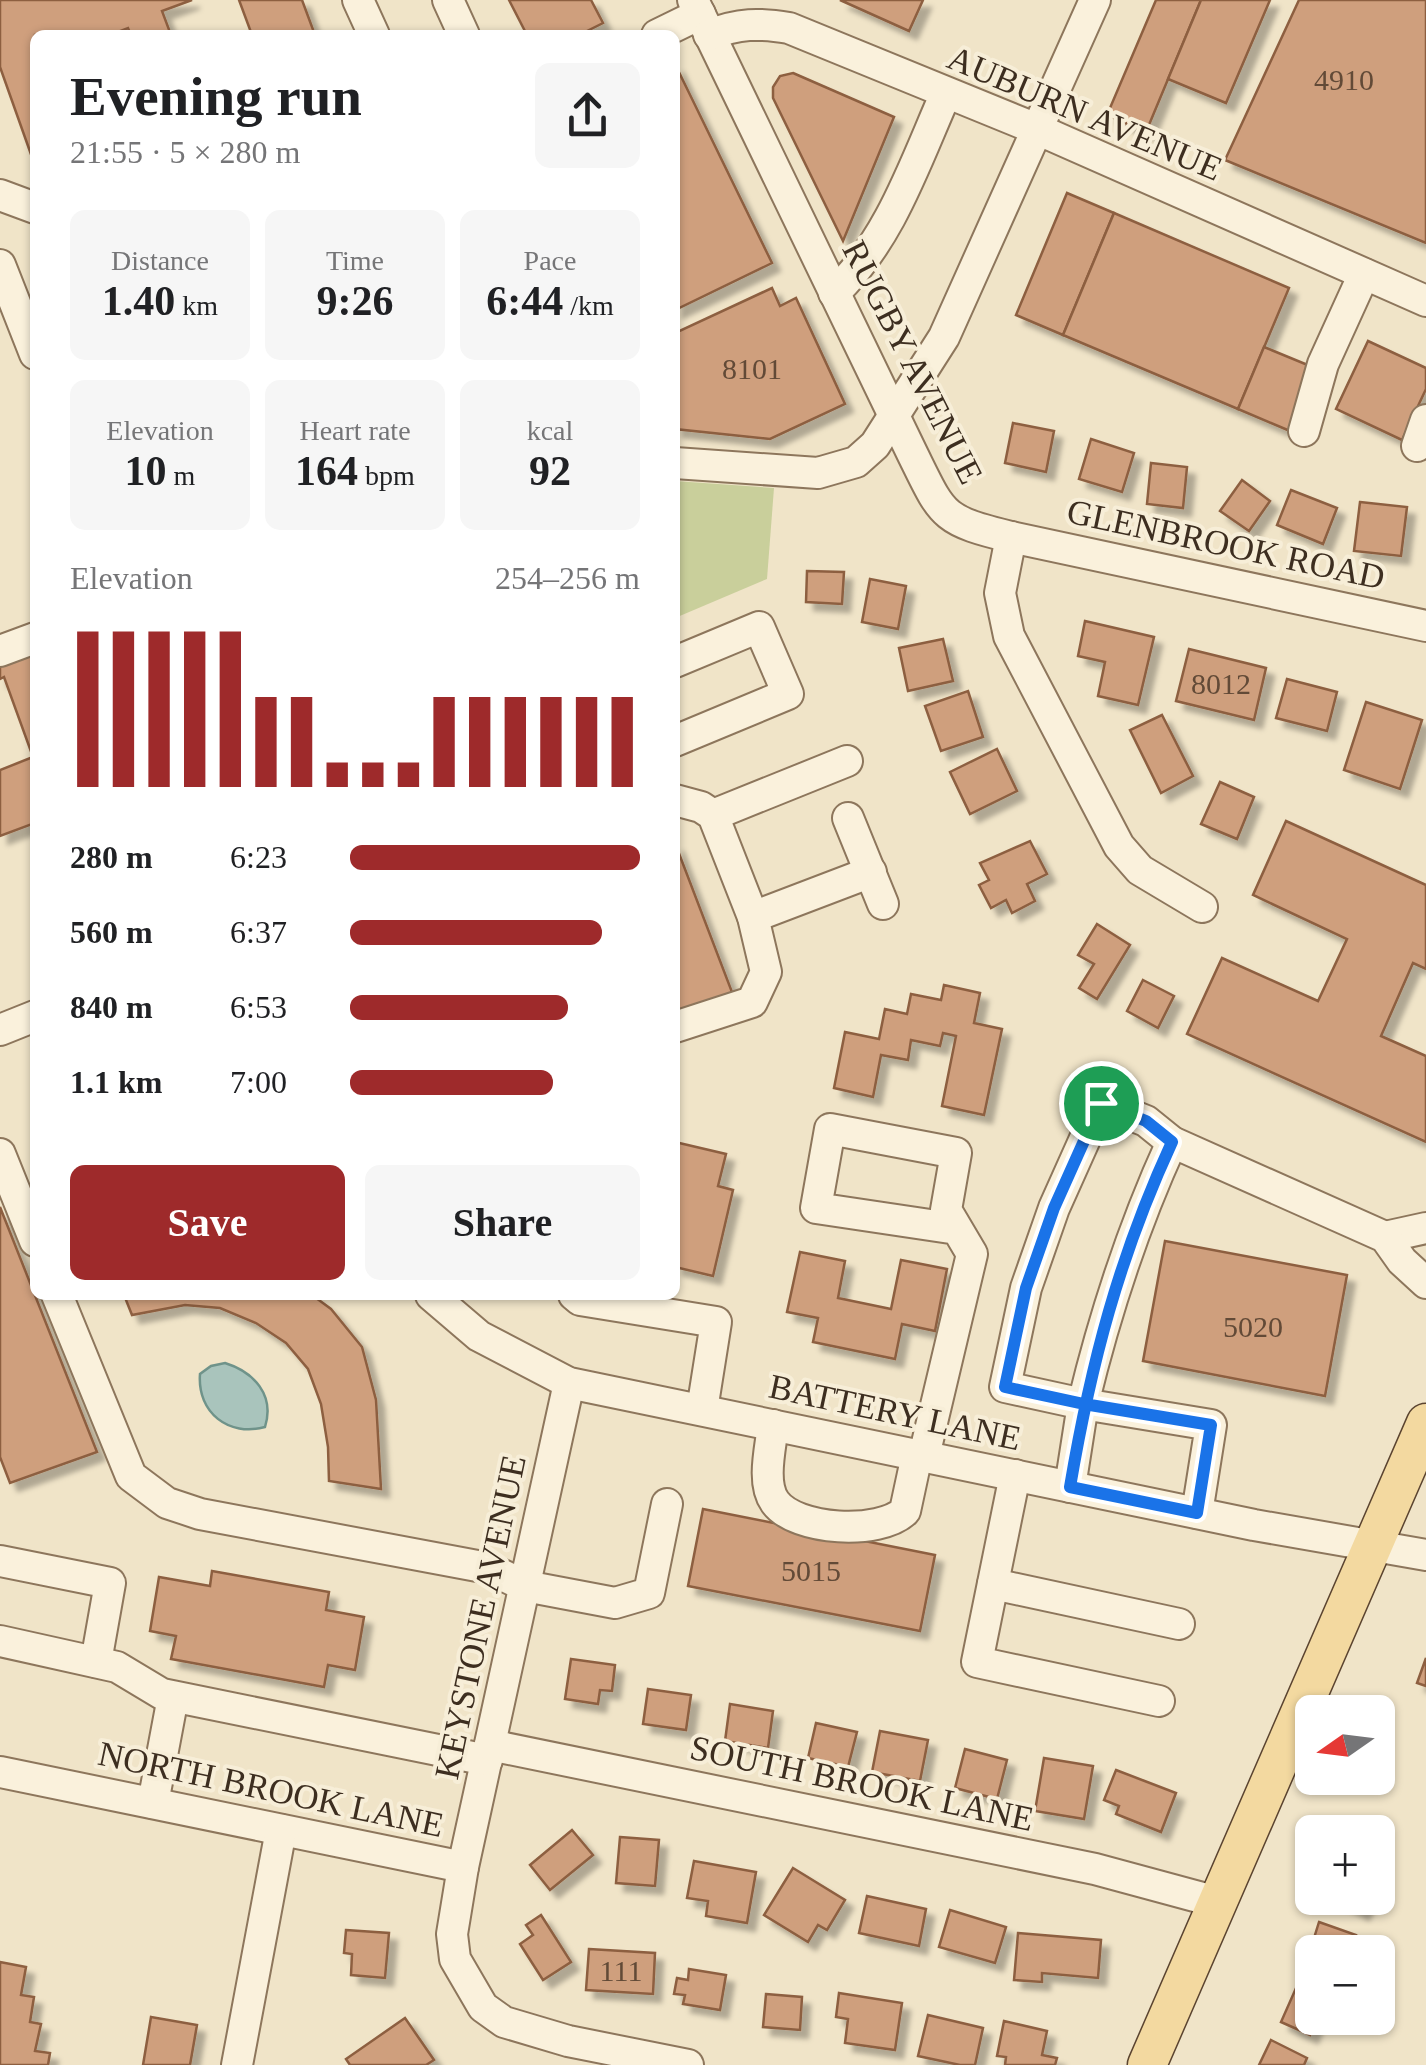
<!DOCTYPE html>
<html lang="en">
<head>
<meta charset="utf-8">
<style>
	:root { --surface:#fff; --page:#f6f6f6; --text:#202124; --muted:#757577; --accent:#9e2a2b }
	body { margin:0; font-family:Georgia,serif; background:var(--page); color:var(--text); height:100vh; display:flex; flex-direction:column; font-size:38px; white-space:nowrap }
	* { box-sizing:border-box; margin:0 }
	p { font-size:32px; color:var(--muted) }
	.icon { flex:none; width:55px; height:55px; fill:none; stroke:currentColor; stroke-width:2; stroke-linecap:round; stroke-linejoin:round }
	.map { position:relative; flex:1; overflow:hidden }
	.side { position:absolute; left:30px; top:30px; width:650px; height:1270px; display:flex; flex-direction:column; background:var(--surface); border-radius:15px; box-shadow:0 2px 8px #0004 }
	.side>* { flex:none }
	.needle { width:65px; rotate:256deg }
	.tools { position:absolute; left:1295px; top:1695px; display:grid; gap:20px }
	.tools a { display:grid; place-items:center; width:100px; height:100px; border-radius:15px; background:var(--surface); box-shadow:0 2px 8px #0004; font-size:50px }
	.pin { position:absolute; display:grid; place-items:center; width:85px; height:85px; color:#fff; margin:-42px; border:5px solid #fff; border-radius:50%; box-shadow:0 2px 10px #0007 }
	.round { display:grid; place-items:center; flex:none; width:105px; height:105px; border-radius:15px; background:var(--page) }
	.overview { display:flex; align-items:center; justify-content:space-between; height:170px; padding:0 40px }
	h1 { font-size:55px; font-weight:700; line-height:75px }
	.metrics { display:grid; grid-template-columns:repeat(3,1fr); gap:15px; height:170px; padding:10px 40px }
	.metrics div { display:grid; align-content:center; border-radius:15px; background:var(--page); text-align:center }
	.metrics b { font-size:42px; font-weight:700 }
	.metrics small { font-size:28px; font-weight:400 }
	.metrics p { font-size:28px }
	.chart { height:280px; padding:20px 40px }
	.chart p { display:flex; justify-content:space-between }
	.chart svg { width:100%; height:180px; margin-top:10px; stroke:var(--accent); stroke-width:6 }
	.cta { display:flex; gap:20px; margin-top:auto; padding:20px 40px }
	.cta a { flex:1; height:115px; border-radius:15px; background:var(--accent); color:#fff; font-size:40px; font-weight:700; line-height:115px; text-align:center }
	.cta a+a { background:var(--page); color:var(--text) }
	ul { padding:0 40px; list-style:none; font-size:32px }
	li { display:grid; grid-template-columns:160px 120px 1fr; align-items:center; height:75px }
	li i { height:25px; border-radius:12px; background:var(--accent) }
	.map>svg:first-child { display:block }
	.green { fill:#c9cf9b }
	.water { fill:#a9c4bc; stroke:#6f938a; stroke-width:2.5 }
	.building { fill:#cf9f7d; stroke:#8d5f41; stroke-width:2.5; filter:url(#shadow) }
	.lines { fill:none; stroke-linecap:round; stroke-linejoin:round }
	.minor-casing { stroke:#8d765c; stroke-width:34 }
	.major-casing { stroke:#5b4430; stroke-width:41 }
	.minor { stroke:#faf1dc; stroke-width:30 }
	.major { stroke:#f3d9a0; stroke-width:38 }
	.route-casing { stroke:#fff; stroke-width:20 }
	.route { stroke:#1a73e8; stroke-width:12 }
	.labels { text-anchor:middle; stroke-width:8; stroke-linejoin:round; paint-order:stroke }
	.number-label { font-size:30px; fill:#624a37 }
	.street-label { font-size:35px; fill:#3d2e20; stroke:#f7eed8 }
</style>
</head>
<body>
<div class="map">
<svg width="1426" height="2065" viewBox="0 0 1426 2065">
	<defs>
		<filter id="shadow"><feDropShadow dx="8" dy="8" stdDeviation="2.5" flood-color="#0004"/></filter>
	</defs>
	<rect width="100%" height="100%" fill="#f0e4c8"/>
	<path class="green" d="M675 481 774 488 767 579 675 618Z"/>
	<path class="water" d="M225 1363C254 1372 275 1395 265 1427 229 1437 197 1413 200 1374L211 1366Z"/>
	<g class="building">
		<path d="M0 0H192L162 11 171 35H131L128 28 110 35H35L33 160 0 67Z"/>
		<path d="M239 0H302L315 35H252Z"/>
		<path d="M509 0H591L603 23 579 35H527Z"/>
		<path d="M840 0H923L909 31Z"/>
		<path d="M1156 0H1201L1146 132 1107 115Z"/>
		<path d="M1201 0H1270L1226 103 1168 79Z"/>
		<path d="M1299 0H1426V243L1225 160Z"/>
		<path d="M675 64 772 263 675 310Z"/>
		<path d="M793 73 894 117 843 241 773 98V87L780 76Z"/>
		<path d="M1067 193 1114 213 1063 335 1016 315Z"/>
		<path d="M1114 213 1289 288 1238 409 1063 335Z"/>
		<path d="M772 288 780 306 796 298 845 404 770 439 675 429V333Z"/>
		<path d="M1368 341 1426 368V389L1402 440 1336 409Z"/>
		<path d="M1264 347 1315 368 1290 431 1238 409Z"/>
		<path d="M1013 423 1054 431 1046 472 1005 463Z"/>
		<path d="M1091 439 1134 453 1122 492 1079 479Z"/>
		<path d="M1151 463 1187 467 1183 508 1147 504Z"/>
		<path d="M1242 480 1270 501 1249 531 1220 511Z"/>
		<path d="M1291 490 1337 508 1323 544 1277 525Z"/>
		<path d="M1360 502 1407 507 1401 556 1354 551Z"/>
		<path d="M807 571 844 572 842 604 806 602Z"/>
		<path d="M870 579 906 586 898 629 862 622Z"/>
		<path d="M1085 621 1154 637 1138 705 1098 696 1105 662 1078 656Z"/>
		<path d="M943 639 953 681 908 691 899 648Z"/>
		<path d="M35 643V823L0 836V770L33 757 4 677 0 679V656Z"/>
		<path d="M1189 649 1266 668 1254 720 1176 701Z"/>
		<path d="M1287 679 1337 692 1327 731 1276 718Z"/>
		<path d="M968 691 983 737 941 751 925 706Z"/>
		<path d="M1366 702 1422 720 1400 789 1344 770Z"/>
		<path d="M1162 715 1193 776 1161 793 1130 730Z"/>
		<path d="M997 749 1017 791 970 814 950 772Z"/>
		<path d="M1220 782 1254 797 1237 839 1201 824Z"/>
		<path d="M1286 821 1426 885V969L1413 963 1381 1036 1426 1056V1142L1187 1034 1222 958 1318 1001 1347 939 1253 895Z"/>
		<path d="M1030 841 1047 874 1027 884 1035 901 1012 913 1006 900 991 908 979 885 989 880 980 863Z"/>
		<path d="M675 843 735 1000 680 1021 675 1007Z"/>
		<path d="M1097 924 1130 945 1097 999 1079 988 1094 964 1078 955Z"/>
		<path d="M1143 980 1174 996 1158 1028 1127 1011Z"/>
		<path d="M944 985 980 993 974 1023 1002 1029 984 1115 942 1106 956 1036 943 1033 940 1046 911 1040 908 1060 881 1055 873 1097 834 1088 845 1032 879 1039 885 1009 907 1014 911 994 941 1000Z"/>
		<path d="M675 1142 726 1154 718 1186 733 1190 713 1276 675 1267Z"/>
		<path d="M0 1207 97 1452 10 1483 0 1457Z"/>
		<path d="M1165 1241 1347 1275 1325 1396 1143 1361Z"/>
		<path d="M800 1252 845 1261 838 1298 891 1309 901 1260 947 1269 935 1331 902 1324 895 1359 813 1342 818 1318 787 1312Z"/>
		<path d="M124 1295H312L331 1309 362 1347 376 1400 381 1489 329 1481 328 1447 321 1404 308 1369 286 1343 256 1323 220 1308 185 1305 132 1315Z"/>
		<path d="M703 1509 935 1555 920 1631 688 1586Z"/>
		<path d="M212 1571 329 1592 326 1610 364 1617 355 1670 328 1665 324 1687 171 1659 176 1636 150 1631 159 1577 210 1586Z"/>
		<path d="M1426 1658V1686L1417 1683Z"/>
		<path d="M571 1659 615 1665 612 1691 600 1690 598 1704 565 1699Z"/>
		<path d="M648 1689 691 1695 686 1730 643 1724Z"/>
		<path d="M730 1704 773 1711 768 1748 725 1741Z"/>
		<path d="M816 1723 857 1732 848 1767 808 1758Z"/>
		<path d="M880 1731 928 1740 920 1781 872 1772Z"/>
		<path d="M965 1749 1007 1760 997 1799 955 1788Z"/>
		<path d="M1044 1758 1093 1766 1084 1819 1035 1811Z"/>
		<path d="M1116 1770 1176 1793 1161 1832 1116 1814 1119 1806 1104 1800Z"/>
		<path d="M572 1830 593 1855 550 1890 530 1865Z"/>
		<path d="M620 1837 659 1840 655 1886 616 1883Z"/>
		<path d="M694 1861 756 1872 747 1923 706 1916 708 1901 687 1898Z"/>
		<path d="M793 1868 845 1900 827 1930 818 1925 808 1942 764 1915Z"/>
		<path d="M867 1896 926 1909 919 1946 859 1933Z"/>
		<path d="M1334 1898H1369L1361 1912Z"/>
		<path d="M950 1910 1006 1927 995 1963 939 1947Z"/>
		<path d="M541 1915 571 1962 543 1980 520 1944 533 1935 526 1925Z"/>
		<path d="M1319 1922 1356 1935 1351 1952H1312V1966L1306 1964Z"/>
		<path d="M346 1930 389 1933 385 1978 351 1975 352 1954 344 1953Z"/>
		<path d="M1018 1933 1101 1940 1098 1978 1042 1973V1982L1014 1980Z"/>
		<path d="M589 1949 655 1953 653 1994 586 1990Z"/>
		<path d="M0 1962 26 1967 21 1995 34 1997 30 2022 41 2024 35 2051 50 2053 48 2065H0Z"/>
		<path d="M689 1969 726 1975 720 2010 683 2004 685 1995 674 1994 677 1978 688 1980Z"/>
		<path d="M1300 1979 1312 1984V2018H1317L1310 2035 1281 2022Z"/>
		<path d="M839 1993 902 2003 895 2050 845 2043 848 2019 836 2017Z"/>
		<path d="M766 1994 802 1997 800 2030 763 2027Z"/>
		<path d="M928 2015 983 2028 975 2065H960L918 2056Z"/>
		<path d="M151 2017 197 2025 190 2065H143Z"/>
		<path d="M405 2018 434 2060 426 2065H350L346 2059Z"/>
		<path d="M1004 2021 1047 2031 1042 2055 1057 2058 1055 2065H1005L1006 2057 997 2056Z"/>
		<path d="M1271 2040 1307 2058 1304 2065H1259Z"/>
	</g>
	<g class="lines">
		<defs>
			<g id="minor">
				<path d="M358 0 374 35"/>
				<path d="M448 0 464 35"/>
				<path d="M693 0 912 453C943 516 941 520 1011 537L1426 626"/>
				<path d="M657 35 700 14"/>
				<path d="M709 35C739 23 759 23 789 28L1039 130 1426 301"/>
				<path d="M0 195 35 208"/>
				<path d="M0 265 35 354"/>
				<path d="M834 293C890 240 915 163 946 93"/>
				<path d="M1304 431 1323 364 1364 274"/>
				<path d="M1417 446 1426 420"/>
				<path d="M675 463 818 473 856 462 875 445 944 337 1095 0"/>
				<path d="M1011 537 1000 593 1009 636 1119 846 1140 870 1202 907"/>
				<path d="M0 651 35 638"/>
				<path d="M675 662 759 627 788 694 675 741"/>
				<path d="M675 800 701 807 713 815 753 917 766 972 752 1002 675 1027"/>
				<path d="M713 815 847 761"/>
				<path d="M848 818 883 904"/>
				<path d="M753 917 871 872"/>
				<path d="M0 1030 35 1016"/>
				<path d="M1172 1142C1133 1227 1105 1313 1083 1404L1211 1425 1197 1513"/>
				<path d="M0 1154 35 1241"/>
				<path d="M1385 1237 1426 1228"/>
				<path d="M57 1295 131 1476 167 1503 200 1514 488 1568 525 1586 615 1603 649 1593 667 1504"/>
				<path d="M431 1295 479 1336 569 1383 1254 1525 1426 1555"/>
				<path d="M574 1295 580 1300 716 1322 702 1410"/>
				<path d="M569 1383 463 1867 452 1934 455 1959 483 2007 504 2022 568 2041 688 2065"/>
				<path d="M773 1425C771 1446 761 1483 775 1502 796 1531 880 1535 905 1511L917 1455"/>
				<path d="M924 1456 972 1254 946 1210 956 1153 830 1129 816 1208 957 1229"/>
				<path d="M1015 1475 977 1662 1159 1701"/>
				<path d="M1070 1487 1083 1404 1005 1387 1026 1288 1054 1208 1101 1103 1146 1121 1172 1142 1385 1237 1402 1261 1426 1283"/>
				<path d="M0 1561 110 1583 96 1662"/>
				<path d="M993 1584 1179 1624"/>
				<path d="M0 1641 117 1667 162 1694 487 1760"/>
				<path d="M490 1745 1095 1869 1217 1902"/>
				<path d="M0 1772 463 1867"/>
				<path d="M153 1803 173 1697"/>
				<path d="M237 2065 281 1830"/>
			</g>
			<path id="major" d="M1147 2065 1426 1423"/>
		</defs>
		<use href="#minor" class="minor-casing"/>
		<use href="#major" class="major-casing"/>
		<use href="#minor" class="minor"/>
		<use href="#major" class="major"/>
	</g>
	<g class="lines">
		<defs>
			<path id="route" d="M1101 1103 1146 1121 1172 1142C1119 1257 1091 1363 1070 1487L1197 1513 1211 1425 1084 1404 1005 1387 1026 1288 1054 1208 1101 1103"/>
		</defs>
		<use href="#route" class="route-casing"/>
		<use href="#route" class="route"/>
	</g>
	<g class="labels">
		<g class="number-label">
			<text x="1344" y="90">4910</text>
			<text x="752" y="379">8101</text>
			<text x="1221" y="694">8012</text>
			<text x="1253" y="1337">5020</text>
			<text x="811" y="1581">5015</text>
			<text x="621" y="1981">111</text>
		</g>
		<g class="street-label">
			<text transform="translate(1085 113) rotate(23)" y="12">AUBURN AVENUE</text>
			<text transform="translate(913 362) rotate(63)" y="12">RUGBY AVENUE</text>
			<text transform="translate(1226 544) rotate(12)" y="12">GLENBROOK ROAD</text>
			<text transform="translate(895 1412) rotate(12)" y="12">BATTERY LANE</text>
			<text transform="translate(480 1617) rotate(-78)" y="12">KEYSTONE AVENUE</text>
			<text transform="translate(862 1783) rotate(12)" y="12">SOUTH BROOK LANE</text>
			<text transform="translate(271 1789) rotate(12)" y="12">NORTH BROOK LANE</text>
		</g>
	</g>
</svg>
<div class="tools">
<a><svg class="needle" viewBox="-14 -14 28 28"><path d="M0-13l5 13h-10z" fill="#e53935"/><path d="M0 13l5-13h-10z" fill="#757577"/></svg></a>
<a>+</a>
<a>−</a>
</div>
<div class="pin" style="left:1101px;top:1103px;background:#1e9e55"><svg class="icon" aria-label="arrive" viewBox="0 0 24 24"><path d="M6 21V4h12l-3 4 3 4H6"/></svg></div>
<section class="side">
<div class="overview"><div><h1>Evening run</h1><p>21:55 · 5 × 280 m</p></div><a class="round"><svg class="icon" aria-label="share" viewBox="0 0 24 24"><path d="M12 15V3M7 8l5-5 5 5M5 13v7h14v-7"/></svg></a></div>
<div class="metrics">
<div><p>Distance</p><b>1.40<small> km</small></b></div>
<div><p>Time</p><b>9:26</b></div>
<div><p>Pace</p><b>6:44<small> /km</small></b></div>
</div>
<div class="metrics">
<div><p>Elevation</p><b>10<small> m</small></b></div>
<div><p>Heart rate</p><b>164<small> bpm</small></b></div>
<div><p>kcal</p><b>92</b></div>
</div>
<div class="chart"><p><span>Elevation</span>254–256 m</p>
<svg viewBox="0 0 160 44" preserveAspectRatio="none"><path d="M5 44V6M15 44V6M25 44V6M35 44V6M45 44V6M55 44V22M65 44V22M75 44V38M85 44V38M95 44V38M105 44V22M115 44V22M125 44V22M135 44V22M145 44V22M155 44V22"/></svg>
</div>
<ul>
<li><b>280 m</b>6:23<i style="width:100%"></i></li>
<li><b>560 m</b>6:37<i style="width:87%"></i></li>
<li><b>840 m</b>6:53<i style="width:75%"></i></li>
<li><b>1.1 km</b>7:00<i style="width:70%"></i></li>
</ul>
<div class="cta"><a>Save</a><a>Share</a></div>
</section>
</div>
</body>
</html>
